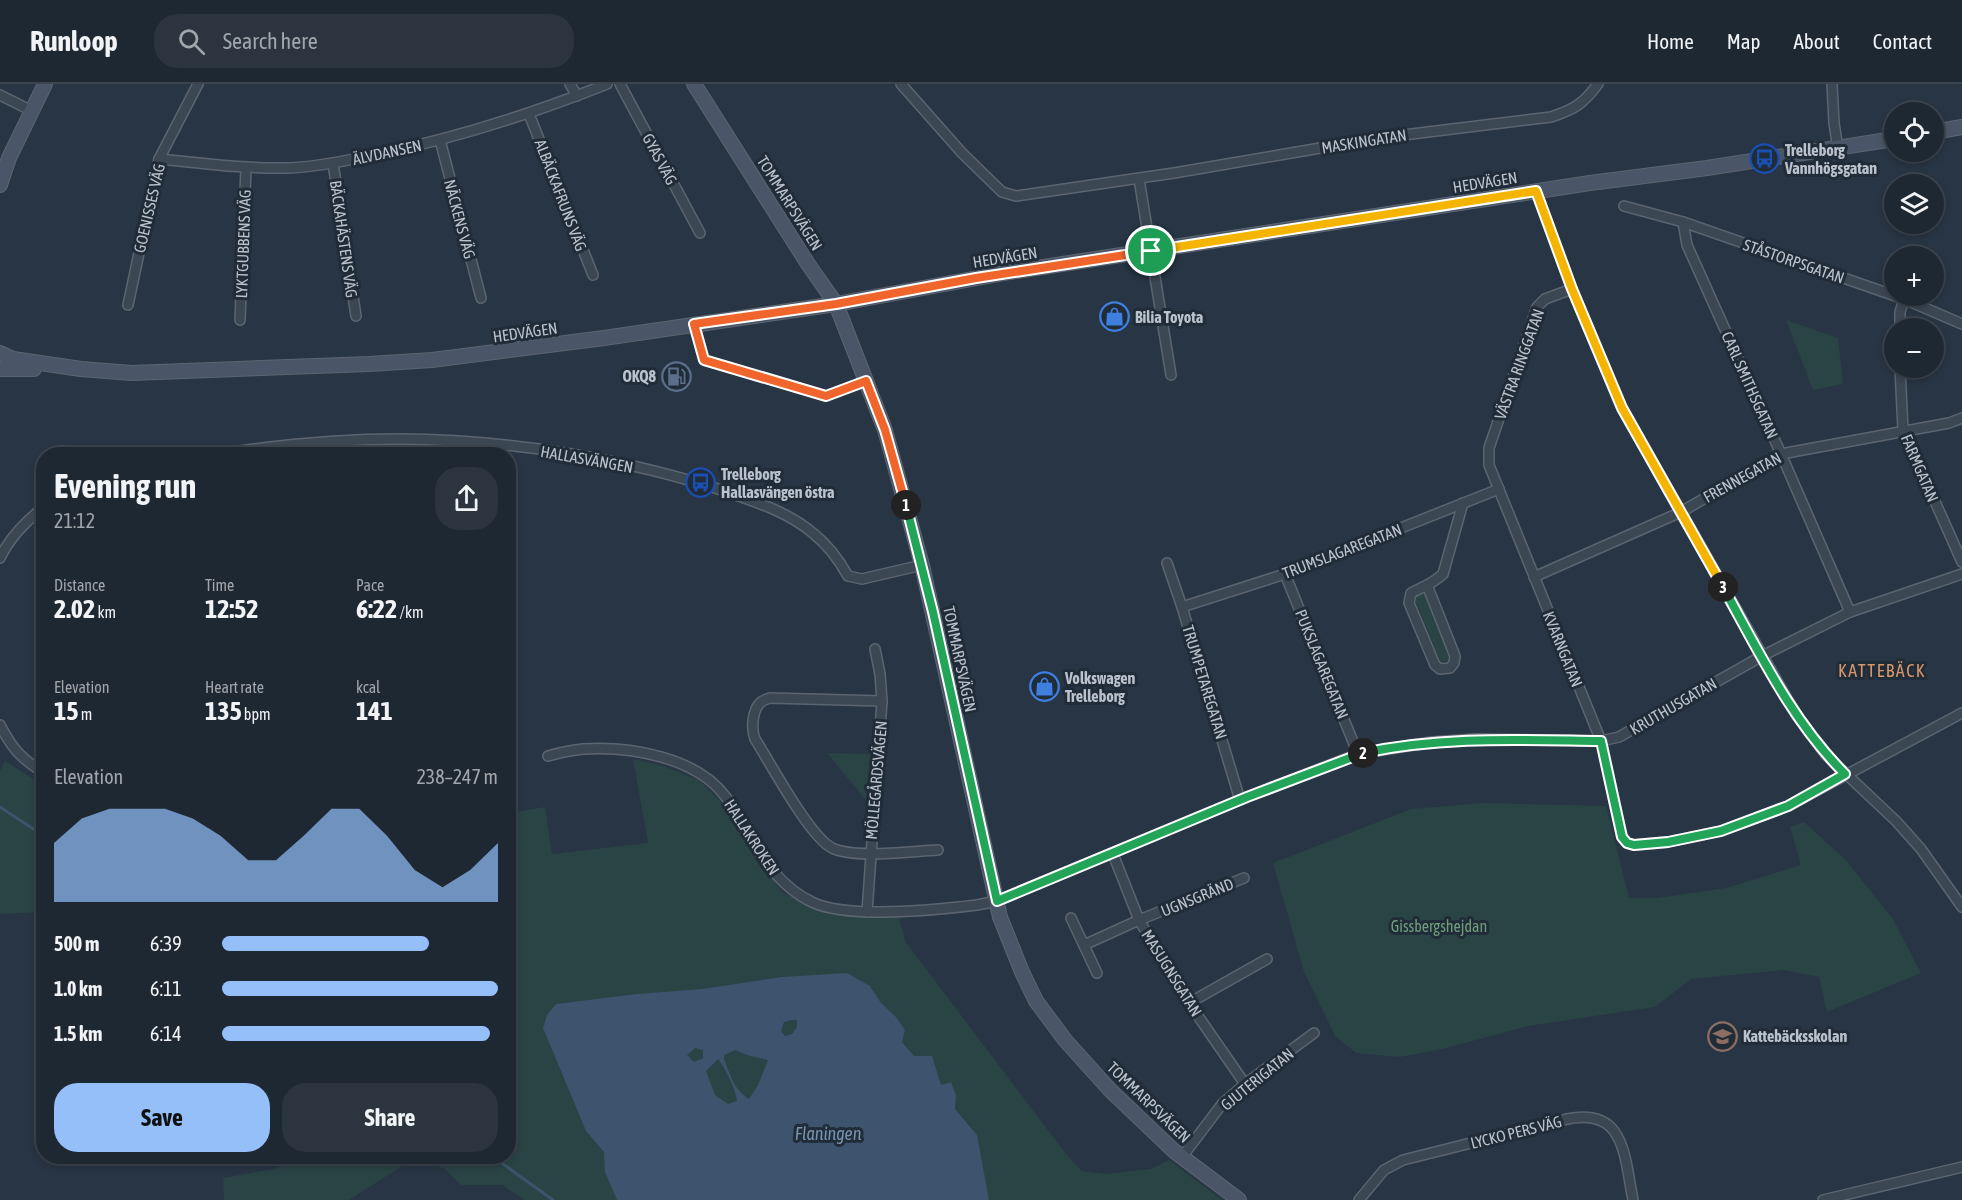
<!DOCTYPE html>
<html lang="en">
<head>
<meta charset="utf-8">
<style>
	:root { --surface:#1e2833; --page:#2b343f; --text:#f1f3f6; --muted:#a1a6ac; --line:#3c444e; --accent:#94bff9 }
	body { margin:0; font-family:"Asap Condensed",sans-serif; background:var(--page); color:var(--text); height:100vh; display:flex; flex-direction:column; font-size:22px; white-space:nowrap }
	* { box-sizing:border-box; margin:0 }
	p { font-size:20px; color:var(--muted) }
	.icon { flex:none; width:33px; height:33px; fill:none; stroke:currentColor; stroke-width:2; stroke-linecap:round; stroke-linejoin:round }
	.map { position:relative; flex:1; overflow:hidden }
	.details { position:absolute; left:36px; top:363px; width:480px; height:717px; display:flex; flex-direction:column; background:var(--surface); border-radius:24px; box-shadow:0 3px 9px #0003,0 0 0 2px var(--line) }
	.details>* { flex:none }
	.fabs { position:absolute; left:1884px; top:18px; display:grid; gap:12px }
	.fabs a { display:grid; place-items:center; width:60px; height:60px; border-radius:50%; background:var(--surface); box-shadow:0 3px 9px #0003,0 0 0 2px var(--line); font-size:30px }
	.pin { position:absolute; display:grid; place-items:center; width:51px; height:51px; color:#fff; margin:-26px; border:3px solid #fff; border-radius:50%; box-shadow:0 2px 6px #0007 }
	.km { position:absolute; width:30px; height:30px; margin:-15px; border-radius:50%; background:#222; color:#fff; font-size:16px; line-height:30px; text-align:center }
	.round { display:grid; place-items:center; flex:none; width:63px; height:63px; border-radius:24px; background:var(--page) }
	.overview { display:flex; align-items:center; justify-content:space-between; height:102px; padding:0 18px }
	h1 { font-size:33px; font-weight:700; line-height:45px }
	.figures { display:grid; grid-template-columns:repeat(3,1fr); gap:9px; height:102px; padding:6px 18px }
	.figures div { display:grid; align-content:center }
	.figures b { font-size:26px; font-weight:700 }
	.figures small { font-size:16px; font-weight:400 }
	.figures p { font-size:16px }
	.chart { height:168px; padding:12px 18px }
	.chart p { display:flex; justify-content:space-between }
	.chart svg { width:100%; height:108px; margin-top:6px; fill:var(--accent); opacity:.7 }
	.button { display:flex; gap:12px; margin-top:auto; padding:12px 18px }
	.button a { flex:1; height:69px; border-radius:24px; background:var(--accent); color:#111; font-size:24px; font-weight:700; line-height:69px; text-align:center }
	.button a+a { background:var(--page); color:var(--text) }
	ul { padding:0 18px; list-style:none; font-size:20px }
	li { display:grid; grid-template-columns:96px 72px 1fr; align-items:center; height:45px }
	li i { height:15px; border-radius:8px; background:var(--accent) }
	header { display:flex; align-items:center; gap:36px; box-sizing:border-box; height:84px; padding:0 30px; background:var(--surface); border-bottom:2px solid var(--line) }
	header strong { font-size:28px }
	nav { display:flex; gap:33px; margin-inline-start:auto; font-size:21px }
	.search { width:420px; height:54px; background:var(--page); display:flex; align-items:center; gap:15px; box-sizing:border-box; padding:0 21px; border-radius:24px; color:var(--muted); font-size:22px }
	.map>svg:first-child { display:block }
	.green { fill:#2a4345 }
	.water { fill:#3e536d; fill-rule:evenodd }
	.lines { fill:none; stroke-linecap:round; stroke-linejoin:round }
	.stream { stroke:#3e536d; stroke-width:3 }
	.street-casing { stroke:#5b6571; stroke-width:12 }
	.secondary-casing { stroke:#5b6571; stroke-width:16 }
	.street { stroke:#3c4754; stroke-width:9 }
	.secondary { stroke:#4a5667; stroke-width:14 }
	.split-1-casing { stroke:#fff; stroke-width:12 }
	.split-2-casing { stroke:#fff; stroke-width:12 }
	.split-3-casing { stroke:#fff; stroke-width:12 }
	.split-4-casing { stroke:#fff; stroke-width:12 }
	.split-1 { stroke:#f0652b; stroke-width:8 }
	.split-2 { stroke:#22a559; stroke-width:8 }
	.split-3 { stroke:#22a559; stroke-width:8 }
	.split-4 { stroke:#f5b400; stroke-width:8 }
	.labels { text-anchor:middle; stroke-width:6; stroke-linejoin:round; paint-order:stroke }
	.street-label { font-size:16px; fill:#bac2cd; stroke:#212c39 }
	.poi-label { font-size:16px; font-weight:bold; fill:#bac2cd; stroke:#212c39; text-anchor:start }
	.park-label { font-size:16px; fill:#719e79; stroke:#212c39 }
	.neighbourhood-label { font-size:18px; letter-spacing:1.5px; fill:#d7966b; stroke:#212c39 }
	.water-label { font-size:18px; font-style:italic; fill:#7a94b0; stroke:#212c39 }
</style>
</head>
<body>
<header>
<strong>Runloop</strong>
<div class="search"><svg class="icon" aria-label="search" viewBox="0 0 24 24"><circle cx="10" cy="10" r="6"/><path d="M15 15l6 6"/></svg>Search here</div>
<nav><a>Home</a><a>Map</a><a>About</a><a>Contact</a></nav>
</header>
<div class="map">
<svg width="1962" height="1116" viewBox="0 0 1962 1116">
	<rect width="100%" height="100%" fill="#283544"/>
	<g class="green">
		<path d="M1786 236 1838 254 1843 300 1813 306Z"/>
		<path d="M1421 509 1426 511 1451 573 1449 576 1443 578 1440 577 1415 516 1416 511Z"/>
		<path d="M827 669 871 670 866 716Z"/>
		<path d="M633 675 663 682 699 696 720 717 756 776 783 809 833 831 899 833 905 857 1066 1070 1082 1087 1106 1090 1151 1085 1169 1076 1222 1116H525L502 1101H461L445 1085 422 1076 407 1079 349 1116H224L223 1094 274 1085 304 1073 508 1072 509 729 545 723 552 770 648 759Z"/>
		<path d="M5 677 43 701V828L0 830V687Z"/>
		<path d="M1483 719 1606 722 1629 814H1657L1726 804 1801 781 1790 743 1804 738 1846 776 1893 835 1921 889 1827 928 1819 893 1784 886 1691 895 1655 923 1528 942 1443 965 1400 973 1356 969 1335 952 1304 888 1273 779 1411 725Z"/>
	</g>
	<path class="water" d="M847 889 870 902 881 919 896 933 905 946 902 958 914 972H932L941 1001 951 998 956 1011 955 1025 977 1051 989 1116H617L605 1088 604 1068 586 1047 543 944 547 931 556 920 637 910 702 905 782 893ZM792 936H797V943L792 950 785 952 781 947 784 938ZM695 964 703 966V974L694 978 687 971ZM735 966 750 972 768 976 758 1001 749 1015C734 1006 730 990 724 975V971ZM718 975C726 985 736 1006 737 1017L728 1020 715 1011 706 987Z"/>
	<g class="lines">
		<g class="stream">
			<path d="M0 723 44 752"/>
			<path d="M492 1072 553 1116"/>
		</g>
		<defs>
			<g id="street">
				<path d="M570 0 577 12"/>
				<path d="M620 0 700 149"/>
				<path d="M901 0 962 69 1002 108 1016 112 1174 89 1379 54 1551 33C1575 25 1583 20 1598 0"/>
				<path d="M1832 0 1834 39 1838 65"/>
				<path d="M0 11 32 27"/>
				<path d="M529 30 593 191"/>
				<path d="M440 56 481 214"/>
				<path d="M159 75C202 79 244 85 287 84 314 83 341 78 368 72 450 56 529 31 607 0"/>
				<path d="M333 79 356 232"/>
				<path d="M1139 95 1171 291"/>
				<path d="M1536 107 1572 205 1622 324 1797 632 1826 671 1896 737 1921 765 1962 823"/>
				<path d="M1624 122 1683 138 1904 215 1962 240"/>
				<path d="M1683 138 1687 161 1781 370 1850 528"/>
				<path d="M1572 205 1545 215 1537 223 1489 364V381L1601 657 1622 753 1627 759 1633 761 1668 758 1721 747 1788 722 1962 629"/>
				<path d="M128 221 159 75 198 0"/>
				<path d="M240 236 246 84"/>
				<path d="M694 240 704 276 826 312 866 297"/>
				<path d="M1900 244V228L1904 215"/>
				<path d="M1900 284 1903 346 1962 478"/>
				<path d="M218 370C278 361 338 355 399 355 511 356 627 374 733 410 762 420 791 430 814 450 829 462 839 476 848 492L862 495 922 481"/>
				<path d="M0 474C10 453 26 437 44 423"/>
				<path d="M1167 479 1182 523 1240 716"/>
				<path d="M1285 490 1358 670"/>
				<path d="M1534 493 1681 428 1781 370 1949 339 1962 334"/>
				<path d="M1427 501 1455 572 1454 579 1450 584 1440 585 1435 581 1409 519 1411 509C1423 503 1434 499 1443 490L1463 419"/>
				<path d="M1182 523 1285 490 1499 405"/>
				<path d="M882 617 770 614C769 614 762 617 761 618 752 626 751 645 755 655 771 680 809 752 832 764 855 775 912 767 938 766"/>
				<path d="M0 641C13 666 21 674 44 689"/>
				<path d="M548 672C559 669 572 666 583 665 629 662 696 673 725 712 731 719 735 728 739 736 758 768 778 803 814 819 851 835 935 826 977 821L997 817 1247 713 1358 670 1432 658 1476 655 1601 657 1619 653 1762 572 1850 528 1962 490"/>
				<path d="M1113 770 1139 836 1189 919 1245 1000"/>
				<path d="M867 828 882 617 880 590 875 565"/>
				<path d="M1071 834 1097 889"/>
				<path d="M1084 861 1139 836 1244 794"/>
				<path d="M1189 919 1267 875"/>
				<path d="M1182 1073 1222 1020 1245 1000 1314 949"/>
				<path d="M1359 1116 1384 1086 1403 1076 1563 1036C1625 1021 1624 1070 1633 1116"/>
				<path d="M1823 1116 1962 1083"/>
			</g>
			<g id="secondary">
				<path d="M694 0 808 180 836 220 885 346 922 481 1000 833 1022 888 1036 917 1065 956 1110 1006 1174 1067 1239 1116"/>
				<path d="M1934 48 1962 43"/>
				<path d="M0 101 9 74 45 0"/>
				<path d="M0 269 13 275 81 285 132 289 369 280 432 276 604 254 836 220 1010 188 1590 99 1707 84 1894 55"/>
				<path d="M0 285H34"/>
			</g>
		</defs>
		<use href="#street" class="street-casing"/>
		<use href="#secondary" class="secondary-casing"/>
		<use href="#street" class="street"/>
		<use href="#secondary" class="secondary"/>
	</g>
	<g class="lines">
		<defs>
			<path id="split-1" d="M906 421 885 346 866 297 826 312 704 276 694 240 836 220 976 194 1151 167"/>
			<path id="split-2" d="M906 421 933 528 997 817 1247 713 1363 669"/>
			<path id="split-3" d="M1363 669C1443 652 1520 656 1601 657L1622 753 1627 759 1634 761 1668 758 1721 747 1788 722 1845 690C1792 637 1759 568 1723 503"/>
			<path id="split-4" d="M1151 167 1536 107 1572 205 1622 324 1723 503"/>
		</defs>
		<use href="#split-1" class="split-1-casing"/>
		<use href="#split-2" class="split-2-casing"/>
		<use href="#split-3" class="split-3-casing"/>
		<use href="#split-4" class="split-4-casing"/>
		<use href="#split-1" class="split-1"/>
		<use href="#split-2" class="split-2"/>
		<use href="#split-3" class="split-3"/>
		<use href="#split-4" class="split-4"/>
	</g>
	<defs>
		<symbol id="bus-ring" viewBox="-11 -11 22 22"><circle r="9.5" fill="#212c39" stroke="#1a4fb4" stroke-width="1.5"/><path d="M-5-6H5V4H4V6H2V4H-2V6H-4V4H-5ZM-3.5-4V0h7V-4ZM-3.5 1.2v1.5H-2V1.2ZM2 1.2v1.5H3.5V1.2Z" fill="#1a4fb4"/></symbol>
		<symbol id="shop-ring" viewBox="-11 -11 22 22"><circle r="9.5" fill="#212c39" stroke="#3f7fe0" stroke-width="1.5"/><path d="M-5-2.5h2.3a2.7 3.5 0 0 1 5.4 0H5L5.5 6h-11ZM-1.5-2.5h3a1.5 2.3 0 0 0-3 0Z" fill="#3f7fe0"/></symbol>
		<symbol id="fuel-ring" viewBox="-11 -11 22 22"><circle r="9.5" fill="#212c39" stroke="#5c6f8a" stroke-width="1.5"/><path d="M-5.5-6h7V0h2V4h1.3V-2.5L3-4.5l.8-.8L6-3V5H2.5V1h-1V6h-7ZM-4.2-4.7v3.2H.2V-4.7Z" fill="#5c6f8a"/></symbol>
		<symbol id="school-ring" viewBox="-11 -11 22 22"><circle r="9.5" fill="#212c39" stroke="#8d6e63" stroke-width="1.5"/><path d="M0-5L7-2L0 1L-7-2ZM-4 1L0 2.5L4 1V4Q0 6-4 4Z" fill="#8d6e63"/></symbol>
	</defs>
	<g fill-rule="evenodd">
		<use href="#bus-ring" x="1748" y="58" width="33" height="33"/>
		<use href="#shop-ring" x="1098" y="216" width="33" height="33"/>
		<use href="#fuel-ring" x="660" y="276" width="33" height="33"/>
		<use href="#bus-ring" x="684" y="382" width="33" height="33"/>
		<use href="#shop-ring" x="1028" y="586" width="33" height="33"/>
		<use href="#school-ring" x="1706" y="936" width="33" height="33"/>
	</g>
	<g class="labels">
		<g class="street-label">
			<text transform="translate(1364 57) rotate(-9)" y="6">MASKINGATAN</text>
			<text transform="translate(387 68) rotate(-12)" y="6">ÄLVDANSEN</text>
			<text transform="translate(660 75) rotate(62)" y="6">GYAS VÄG</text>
			<text transform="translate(1485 98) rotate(-9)" y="6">HEDVÄGEN</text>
			<text transform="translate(561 111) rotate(69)" y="6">ALBÄCKAFRUNS VÄG</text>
			<text transform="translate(790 119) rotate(58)" y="6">TOMMARPSVÄGEN</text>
			<text transform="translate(149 124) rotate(-77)" y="6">GOENISSES VÄG</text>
			<text transform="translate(460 135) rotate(75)" y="6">NÄCKENS VÄG</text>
			<text transform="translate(344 155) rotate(82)" y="6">BÄCKAHÄSTENS VÄG</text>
			<text transform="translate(243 160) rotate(-88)" y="6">LYKTGUBBENS VÄG</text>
			<text transform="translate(1005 173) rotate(-9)" y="6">HEDVÄGEN</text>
			<text transform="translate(1794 177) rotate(19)" y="6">STÅSTORPSGATAN</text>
			<text transform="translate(525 248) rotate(-8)" y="6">HEDVÄGEN</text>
			<text transform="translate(1519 280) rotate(-70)" y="6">VÄSTRA RINGGATAN</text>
			<text transform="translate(1750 301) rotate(66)" y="6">CARL SMITHSGATAN</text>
			<text transform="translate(587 375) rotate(10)" y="6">HALLASVÄNGEN</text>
			<text transform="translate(1920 384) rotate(67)" y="6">FARMGATAN</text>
			<text transform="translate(1742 393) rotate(-29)" y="6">FRENNEGATAN</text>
			<text transform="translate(1342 467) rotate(-21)" y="6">TRUMSLAGAREGATAN</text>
			<text transform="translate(1563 565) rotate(68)" y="6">KVARNGATAN</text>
			<text transform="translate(960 575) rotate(78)" y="6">TOMMARPSVÄGEN</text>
			<text transform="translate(1322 580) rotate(68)" y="6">PUKSLAGAREGATAN</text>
			<text transform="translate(1205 598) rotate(73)" y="6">TRUMPETAREGATAN</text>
			<text transform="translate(1673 622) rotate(-30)" y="6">KRUTHUSGATAN</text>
			<text transform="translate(876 696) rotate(-85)" y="6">MÖLLEGÅRDSVÄGEN</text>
			<text transform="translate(752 753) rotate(57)" y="6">HALLAKROKEN</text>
			<text transform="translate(1197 813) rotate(-22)" y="6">UGNSGRÄND</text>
			<text transform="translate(1172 889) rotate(58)" y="6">MASUGNSGATAN</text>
			<text transform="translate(1257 995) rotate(-39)" y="6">GJUTERIGATAN</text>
			<text transform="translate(1149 1018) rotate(44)" y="6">TOMMARPSVÄGEN</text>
			<text transform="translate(1516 1048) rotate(-14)" y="6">LYCKO PERS VÄG</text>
		</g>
		<g class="poi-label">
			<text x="1785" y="72">Trelleborg<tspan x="1785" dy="18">Vannhögsgatan</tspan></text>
			<text x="1135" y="239">Bilia Toyota</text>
			<text x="656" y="298" text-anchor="end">OKQ8</text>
			<text x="721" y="396">Trelleborg<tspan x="721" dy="18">Hallasvängen östra</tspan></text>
			<text x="1065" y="600">Volkswagen<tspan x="1065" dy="18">Trelleborg</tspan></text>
			<text x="1743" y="958">Kattebäcksskolan</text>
		</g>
		<g class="park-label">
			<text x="1439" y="848">Gissbergshejdan</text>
		</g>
		<g class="neighbourhood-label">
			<text x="1882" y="593">KATTEBÄCK</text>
		</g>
		<g class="water-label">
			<text x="828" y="1056">Flaningen</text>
		</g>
	</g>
</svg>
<div class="fabs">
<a><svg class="icon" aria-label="locate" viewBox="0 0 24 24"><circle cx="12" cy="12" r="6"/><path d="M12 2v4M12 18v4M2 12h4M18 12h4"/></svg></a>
<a><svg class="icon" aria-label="layers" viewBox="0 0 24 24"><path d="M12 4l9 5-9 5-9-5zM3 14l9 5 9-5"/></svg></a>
<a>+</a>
<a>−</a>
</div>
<div class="pin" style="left:1151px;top:167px;background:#1e9e55"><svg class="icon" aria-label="arrive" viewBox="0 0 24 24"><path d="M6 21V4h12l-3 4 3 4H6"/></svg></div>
<b class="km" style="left:906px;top:421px">1</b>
<b class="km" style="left:1363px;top:669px">2</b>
<b class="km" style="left:1723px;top:503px">3</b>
<section class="details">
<div class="overview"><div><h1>Evening run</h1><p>21:12</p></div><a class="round"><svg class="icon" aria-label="share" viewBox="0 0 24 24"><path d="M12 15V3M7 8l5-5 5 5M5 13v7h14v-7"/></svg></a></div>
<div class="figures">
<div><p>Distance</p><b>2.02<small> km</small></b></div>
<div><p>Time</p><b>12:52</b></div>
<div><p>Pace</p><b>6:22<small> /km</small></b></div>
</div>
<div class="figures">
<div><p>Elevation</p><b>15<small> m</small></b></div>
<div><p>Heart rate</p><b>135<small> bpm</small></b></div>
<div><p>kcal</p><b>141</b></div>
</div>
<div class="chart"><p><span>Elevation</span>238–247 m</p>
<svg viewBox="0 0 160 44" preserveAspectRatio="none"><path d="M0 44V20L10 10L20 6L30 6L40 6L50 10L60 17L70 27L80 27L90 17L100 6L110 6L120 17L130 31L140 38L150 31L160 20V44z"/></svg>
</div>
<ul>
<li><b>500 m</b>6:39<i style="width:75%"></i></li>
<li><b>1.0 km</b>6:11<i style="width:100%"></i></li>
<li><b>1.5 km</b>6:14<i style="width:97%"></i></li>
</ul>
<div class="button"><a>Save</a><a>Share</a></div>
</section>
</div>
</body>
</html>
